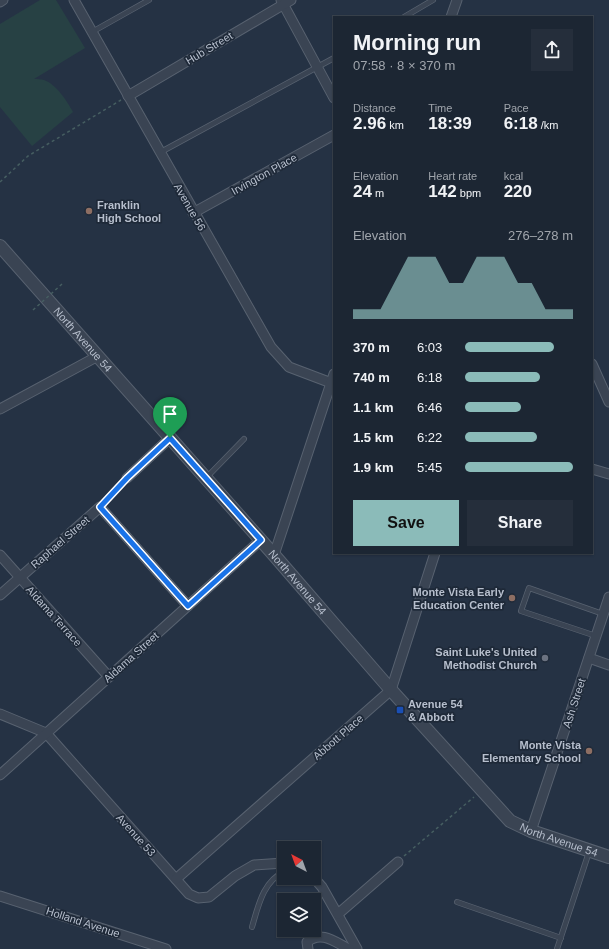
<!DOCTYPE html>
<html lang="en">
<head>
<meta charset="utf-8">
<style>
	:root { --surface:#1c2633; --page:#252e3b; --text:#f1f3f6; --muted:#a0a5ac; --line:#3a434e; --accent:#8bbbb9 }
	body { margin:0; font-family:Arial,sans-serif; background:var(--page); color:var(--text); height:100vh; display:flex; flex-direction:column; font-size:15px; white-space:nowrap }
	* { box-sizing:border-box; margin:0 }
	p { font-size:13px; color:var(--muted) }
	.icon { flex:none; width:22px; height:22px; fill:none; stroke:currentColor; stroke-width:2; stroke-linecap:round; stroke-linejoin:round }
	.map { position:relative; flex:1; overflow:hidden }
	.sheet { position:absolute; left:333px; top:16px; width:260px; height:538px; display:flex; flex-direction:column; background:var(--surface); border-radius:0px; box-shadow:0 1px 3px #0004,0 0 0 1px var(--line) }
	.sheet>* { flex:none }
	.needle { width:26px; rotate:319deg }
	.buttons { position:absolute; left:277px; top:841px; display:grid; gap:8px }
	.buttons a { display:grid; place-items:center; width:44px; height:44px; border-radius:0px; background:var(--surface); box-shadow:0 1px 3px #0004,0 0 0 1px var(--line); font-size:20px }
	.pin { position:absolute; display:grid; place-items:center; width:34px; height:34px; color:#fff; margin:-41px -17px; border-radius:50% 50% 50% 0; rotate:-45deg; box-shadow:0 0 4px #0007 }
	.pin .icon { rotate:45deg }
	.round { display:grid; place-items:center; flex:none; width:42px; height:42px; border-radius:0px; background:var(--page) }
	.headline { display:flex; align-items:center; justify-content:space-between; height:68px; padding:0 20px }
	h1 { font-size:22px; font-weight:700; line-height:30px }
	.figures { display:grid; grid-template-columns:repeat(3,1fr); gap:6px; height:68px; padding:4px 20px }
	.figures div { display:grid; align-content:center }
	.figures b { font-size:17px; font-weight:700 }
	.figures small { font-size:11px; font-weight:400 }
	.figures p { font-size:11px }
	.chart { height:112px; padding:8px 20px }
	.chart p { display:flex; justify-content:space-between }
	.chart svg { width:100%; height:72px; margin-top:4px; fill:var(--accent); opacity:.7 }
	.button { display:flex; gap:8px; margin-top:auto; padding:8px 20px }
	.button a { flex:1; height:46px; border-radius:0px; background:var(--accent); color:#111; font-size:16px; font-weight:700; line-height:46px; text-align:center }
	.button a+a { background:var(--page); color:var(--text) }
	ul { padding:0 20px; list-style:none; font-size:13px }
	li { display:grid; grid-template-columns:64px 48px 1fr; align-items:center; height:30px }
	li i { height:10px; border-radius:5px; background:var(--accent) }
	.map>svg:first-child { display:block }
	.green { fill:#274144 }
	.lines { fill:none; stroke-linecap:round; stroke-linejoin:round }
	.service-casing { stroke:#586270; stroke-width:6 }
	.minor-casing { stroke:#586270; stroke-width:11 }
	.tertiary-casing { stroke:#586270; stroke-width:14 }
	.path { stroke:#465e61; stroke-width:1.5; stroke-dasharray:3 3; stroke-linecap:butt }
	.service { stroke:#3a4453; stroke-width:4.5 }
	.minor { stroke:#3a4453; stroke-width:9 }
	.tertiary { stroke:#3a4453; stroke-width:12 }
	.path-bridge { stroke:#465e61; stroke-width:1.5; stroke-dasharray:3 3; stroke-linecap:butt }
	.route-casing { stroke:#fff; stroke-width:8 }
	.route { stroke:#1a73e8; stroke-width:5 }
	.education-dot { fill:#8d6e63; stroke:#1e2938; stroke-width:1.5 }
	.worship-dot { fill:#6b7280; stroke:#1e2938; stroke-width:1.5 }
	.transit-dot { fill:#1a4fb4; stroke:#1e2938; stroke-width:1.5 }
	.labels { text-anchor:middle; stroke-width:3.5; stroke-linejoin:round; paint-order:stroke }
	.street-label { font-size:11px; fill:#b7bfcd; stroke:#1e2938 }
	.poi-label { font-size:11px; font-weight:bold; fill:#b7bfcd; stroke:#1e2938; text-anchor:end }
</style>
</head>
<body>
<div class="map">
<svg width="609" height="949" viewBox="0 0 609 949">
	<rect width="100%" height="100%" fill="#253244"/>
	<path class="green" d="M40 0H56L85 48 34 79C37 79 41 79 44 80 56 84 67 101 73 112L32 146 0 107V24Z"/>
	<g class="lines">
		<defs>
			<g id="service">
				<path d="M404 17 433 0"/>
				<path d="M92 32 149 0"/>
				<path d="M159 153 334 58"/>
				<path d="M206 478 244 439"/>
				<path d="M596 636 521 611 529 588 603 614"/>
				<path d="M305 878 316 882"/>
				<path d="M457 902 561 938"/>
				<path d="M252 927C258 907 263 881 284 872"/>
				<path d="M557 949 589 852"/>
			</g>
			<g id="minor">
				<path d="M74 0 271 347 289 367 334 384"/>
				<path d="M281 0 334 98"/>
				<path d="M0 2 3 0"/>
				<path d="M451 17 457 0"/>
				<path d="M128 96 291 0"/>
				<path d="M193 213 334 135"/>
				<path d="M592 364 609 402"/>
				<path d="M0 409 98 356"/>
				<path d="M592 469 609 474"/>
				<path d="M127 478 170 438"/>
				<path d="M0 555 109 677"/>
				<path d="M274 555 334 374"/>
				<path d="M0 595 100 507 188 606"/>
				<path d="M589 658 609 665"/>
				<path d="M0 714 46 733 189 894 198 898 209 897 235 876 254 865 284 863"/>
				<path d="M0 775 261 540"/>
				<path d="M531 831 609 597"/>
				<path d="M314 878 322 887 357 949"/>
				<path d="M176 879 391 690 435 553"/>
				<path d="M0 896 166 949"/>
				<path d="M338 914 398 862"/>
				<path d="M308 949 307 942C321 930 335 942 349 949"/>
			</g>
			<g id="tertiary">
				<path id="s1" d="M0 246 274 555 391 690 510 821 531 831 609 857"/>
			</g>
		</defs>
		<use href="#service" class="service-casing"/>
		<use href="#minor" class="minor-casing"/>
		<use href="#tertiary" class="tertiary-casing"/>
		<g class="path">
			<path d="M0 182 28 156 121 100"/>
			<path d="M105 501 121 484"/>
			<path d="M404 856 474 797"/>
		</g>
		<use href="#service" class="service"/>
		<use href="#minor" class="minor"/>
		<use href="#tertiary" class="tertiary"/>
		<path class="path-bridge" d="M33 310 62 284"/>
	</g>
	<g class="lines">
		<defs>
			<path id="route" d="M170 438 261 540 188 606 100 507 127 478Z"/>
		</defs>
		<use href="#route" class="route-casing"/>
		<use href="#route" class="route"/>
	</g>
	<g class="education-dot">
		<circle cx="89" cy="211" r="4"/>
		<circle cx="512" cy="598" r="4"/>
		<circle cx="589" cy="751" r="4"/>
	</g>
	<circle class="worship-dot" cx="545" cy="658" r="4"/>
	<rect class="transit-dot" x="396" y="706" width="8" height="8" rx="2"/>
	<g class="labels">
		<g class="street-label">
			<text transform="translate(209 48) rotate(-31)" y="4">Hub Street</text>
			<text transform="translate(264 174) rotate(-29)" y="4">Irvington Place</text>
			<text transform="translate(190 207) rotate(60)" y="4">Avenue 56</text>
			<text dy="4" stroke="none"><textPath href="#s1" startOffset="125">North Avenue 54</textPath></text>
			<text transform="translate(60 542) rotate(-41)" y="4">Raphael Street</text>
			<text dy="4" stroke="none"><textPath href="#s1" startOffset="449">North Avenue 54</textPath></text>
			<text transform="translate(54 616) rotate(48)" y="4">Aldama Terrace</text>
			<text transform="translate(131 657) rotate(-42)" y="4">Aldama Street</text>
			<text transform="translate(574 703) rotate(-72)" y="4">Ash Street</text>
			<text transform="translate(338 737) rotate(-41)" y="4">Abbott Place</text>
			<text transform="translate(136 835) rotate(48)" y="4">Avenue 53</text>
			<text dy="4" stroke="none"><textPath href="#s1" startOffset="821">North Avenue 54</textPath></text>
			<text transform="translate(83 922) rotate(18)" y="4">Holland Avenue</text>
		</g>
		<g class="poi-label">
			<text x="97" y="209" text-anchor="start">Franklin<tspan x="97" dy="13">High School</tspan></text>
			<text x="504" y="596">Monte Vista Early<tspan x="504" dy="13">Education Center</tspan></text>
			<text x="537" y="656">Saint Luke's United<tspan x="537" dy="13">Methodist Church</tspan></text>
			<text x="408" y="708" text-anchor="start">Avenue 54<tspan x="408" dy="13">&amp; Abbott</tspan></text>
			<text x="581" y="749">Monte Vista<tspan x="581" dy="13">Elementary School</tspan></text>
		</g>
	</g>
</svg>
<div class="buttons">
<a><svg class="needle" viewBox="-14 -14 28 28"><path d="M0-13l5 13h-10z" fill="#e53935"/><path d="M0 13l5-13h-10z" fill="#a0a5ac"/></svg></a>
<a><svg class="icon" aria-label="layers" viewBox="0 0 24 24"><path d="M12 4l9 5-9 5-9-5zM3 14l9 5 9-5"/></svg></a>
</div>
<div class="pin" style="left:170px;top:438px;background:#1e9e55"><svg class="icon" aria-label="arrive" viewBox="0 0 24 24"><path d="M6 21V4h12l-3 4 3 4H6"/></svg></div>
<section class="sheet">
<div class="headline"><div><h1>Morning run</h1><p>07:58 · 8 × 370 m</p></div><a class="round"><svg class="icon" aria-label="share" viewBox="0 0 24 24"><path d="M12 15V3M7 8l5-5 5 5M5 13v7h14v-7"/></svg></a></div>
<div class="figures">
<div><p>Distance</p><b>2.96<small> km</small></b></div>
<div><p>Time</p><b>18:39</b></div>
<div><p>Pace</p><b>6:18<small> /km</small></b></div>
</div>
<div class="figures">
<div><p>Elevation</p><b>24<small> m</small></b></div>
<div><p>Heart rate</p><b>142<small> bpm</small></b></div>
<div><p>kcal</p><b>220</b></div>
</div>
<div class="chart"><p><span>Elevation</span>276–278 m</p>
<svg viewBox="0 0 160 44" preserveAspectRatio="none"><path d="M0 44V38L10 38L20 38L30 22L40 6L50 6L60 6L70 22L80 22L90 6L100 6L110 6L120 22L130 22L140 38L150 38L160 38V44z"/></svg>
</div>
<ul>
<li><b>370 m</b>6:03<i style="width:82%"></i></li>
<li><b>740 m</b>6:18<i style="width:69%"></i></li>
<li><b>1.1 km</b>6:46<i style="width:52%"></i></li>
<li><b>1.5 km</b>6:22<i style="width:67%"></i></li>
<li><b>1.9 km</b>5:45<i style="width:100%"></i></li>
</ul>
<div class="button"><a>Save</a><a>Share</a></div>
</section>
</div>
</body>
</html>
